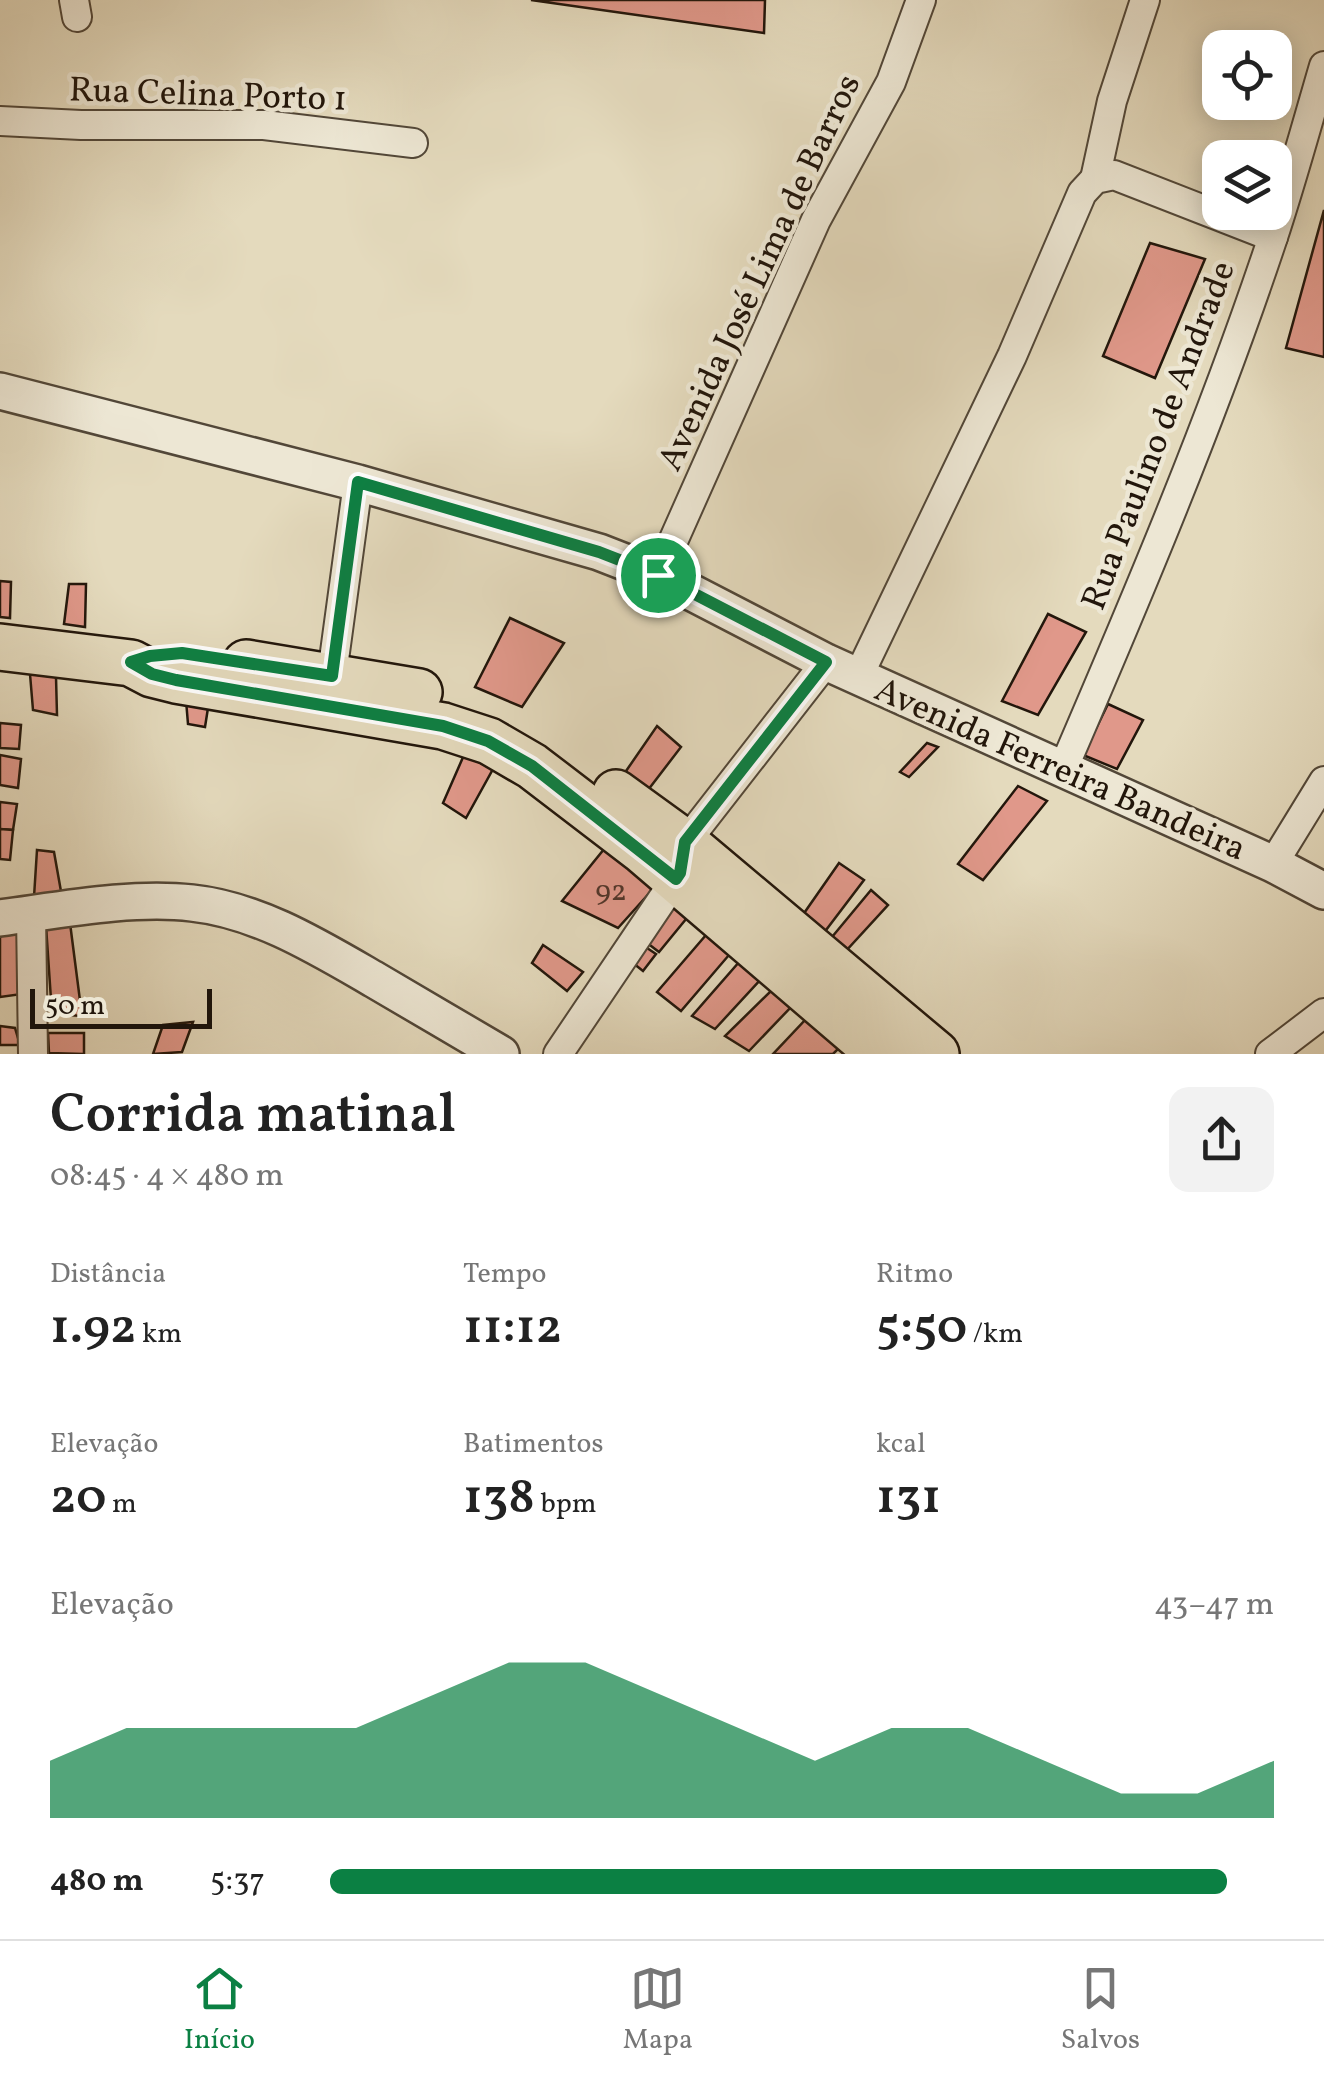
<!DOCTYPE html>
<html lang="pt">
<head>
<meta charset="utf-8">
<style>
	:root { --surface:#fff; --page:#f2f2f2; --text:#222; --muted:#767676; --line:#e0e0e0; --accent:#0b8043 }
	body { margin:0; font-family:Vollkorn,serif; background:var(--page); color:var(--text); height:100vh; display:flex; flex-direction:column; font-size:38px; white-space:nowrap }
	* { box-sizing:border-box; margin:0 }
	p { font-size:32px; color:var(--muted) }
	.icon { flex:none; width:55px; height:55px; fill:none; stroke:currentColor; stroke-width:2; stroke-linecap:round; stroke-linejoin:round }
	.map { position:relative; height:1054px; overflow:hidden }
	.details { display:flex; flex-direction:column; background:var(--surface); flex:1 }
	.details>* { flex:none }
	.buttons { position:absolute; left:1202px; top:30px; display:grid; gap:20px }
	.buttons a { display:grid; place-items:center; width:90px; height:90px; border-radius:20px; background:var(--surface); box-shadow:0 5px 25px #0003; font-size:50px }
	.scale { position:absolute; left:30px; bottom:25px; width:182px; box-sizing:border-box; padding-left:10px; border:5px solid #22160b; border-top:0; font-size:28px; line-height:35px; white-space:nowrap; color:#22160b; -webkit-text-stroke:8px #ede7d4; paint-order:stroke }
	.pin { position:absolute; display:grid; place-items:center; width:85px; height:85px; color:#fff; margin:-42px; border:5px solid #fff; border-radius:50%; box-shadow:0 2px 10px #0007 }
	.round { display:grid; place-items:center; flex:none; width:105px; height:105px; border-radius:20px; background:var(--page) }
	.head { display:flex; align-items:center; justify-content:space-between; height:170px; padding:0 50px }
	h1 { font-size:55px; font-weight:600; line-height:75px }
	.stats { display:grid; grid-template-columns:repeat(3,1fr); gap:15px; height:170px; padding:10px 50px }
	.stats div { display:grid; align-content:center }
	.stats b { font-size:50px; font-weight:600 }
	.stats small { font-size:28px; font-weight:400 }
	.stats p { font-size:28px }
	.chart { height:280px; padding:20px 50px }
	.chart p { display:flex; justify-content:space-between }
	.chart svg { width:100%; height:180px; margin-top:10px; fill:var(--accent); opacity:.7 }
	ul { padding:0 50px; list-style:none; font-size:32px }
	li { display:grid; grid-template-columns:160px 120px 1fr; align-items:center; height:75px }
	li i { height:25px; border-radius:12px; background:var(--accent) }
	.dock { display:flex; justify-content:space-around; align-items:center; height:140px; border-top:2px solid var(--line); background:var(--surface); font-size:28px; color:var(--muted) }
	.dock a { display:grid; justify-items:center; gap:5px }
	.dock .active { color:var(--accent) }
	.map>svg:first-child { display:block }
	.building { fill:#e0988a; stroke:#22160b; stroke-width:2.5 }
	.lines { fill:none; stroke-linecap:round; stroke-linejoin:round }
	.minor-casing { stroke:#524738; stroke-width:32 }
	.tertiary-casing { stroke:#524738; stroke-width:40 }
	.primary-casing { stroke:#22160b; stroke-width:50 }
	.minor { stroke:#ede7d4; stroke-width:28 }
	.tertiary { stroke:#ede7d4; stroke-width:35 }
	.primary { stroke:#e4dabd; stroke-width:45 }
	.route-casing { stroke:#fff; stroke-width:20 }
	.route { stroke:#0b8043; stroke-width:12 }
	.labels { text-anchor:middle; stroke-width:9; stroke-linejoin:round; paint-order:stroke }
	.number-label { font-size:30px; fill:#52362b }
	.street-label { font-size:35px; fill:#22160b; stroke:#ede7d4 }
</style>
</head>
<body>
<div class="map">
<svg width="1324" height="1054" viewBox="0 0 1324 1054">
	<rect width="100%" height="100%" fill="#e4dabd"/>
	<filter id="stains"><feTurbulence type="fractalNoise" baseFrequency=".002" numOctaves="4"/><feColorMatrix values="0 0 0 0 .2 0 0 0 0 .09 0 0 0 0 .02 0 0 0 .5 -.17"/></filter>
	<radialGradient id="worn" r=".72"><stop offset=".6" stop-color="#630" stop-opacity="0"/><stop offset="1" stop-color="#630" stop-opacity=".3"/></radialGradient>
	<g class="building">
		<path d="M531 0H765L764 33Z"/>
		<path d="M1324 210V357L1286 348Z"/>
		<path d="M1150 243 1205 259 1155 378 1103 356Z"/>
		<path d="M0 581 11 582 10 618 0 617Z"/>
		<path d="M69 584H86L85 627 64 624Z"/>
		<path d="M1048 614 1086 632 1038 715 1002 701Z"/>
		<path d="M510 618 564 643 522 707 475 687Z"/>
		<path d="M30 674 56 677 57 715 33 710Z"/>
		<path d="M186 700 208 708 205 727 188 724Z"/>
		<path d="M1108 704 1143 720 1117 769 1083 755Z"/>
		<path d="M0 723 21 725 19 749 0 748Z"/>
		<path d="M657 726 681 747 648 790 624 774Z"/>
		<path d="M927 743 938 747 909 777 900 772Z"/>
		<path d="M0 755 21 759 18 788 0 785Z"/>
		<path d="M464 755 493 769 466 818 443 803Z"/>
		<path d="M1018 786 1047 801 983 880 958 864Z"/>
		<path d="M0 802 17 804 13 830 0 829Z"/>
		<path d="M0 829 13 830 10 860 0 859Z"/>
		<path d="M609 843 662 879 618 928 562 901Z"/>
		<path d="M37 850 54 852 62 897H34Z"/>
		<path d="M839 863 864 880 823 934 800 919Z"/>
		<path d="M871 890 888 905 844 953 832 937Z"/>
		<path d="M674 900 691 913 659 952 642 939Z"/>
		<path d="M70 923 82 1016 52 1014 46 926Z"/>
		<path d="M24 931 22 994 0 997V936Z"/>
		<path d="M706 935 729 955 681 1011 657 992Z"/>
		<path d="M641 944 656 954 643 971 628 959Z"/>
		<path d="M543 945 583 972 567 991 532 963Z"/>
		<path d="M740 961 761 979 715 1029 692 1016Z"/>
		<path d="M773 989 792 1006 749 1051 725 1036Z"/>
		<path d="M807 1018 840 1047 833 1054H773Z"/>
		<path d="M193 1022 182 1052 153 1054 163 1025Z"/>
		<path d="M0 1026 15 1028 20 1045H0Z"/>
		<path d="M48 1033H84V1054L49 1053Z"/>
	</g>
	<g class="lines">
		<defs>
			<g id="minor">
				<path d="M74 0 77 17"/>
				<path d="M0 121 81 125H264L413 143"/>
				<path d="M1095 179 1112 101 1145 0"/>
				<path d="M658 575 816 220 891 82 921 0"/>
				<path d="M858 677 1012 356 1082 193 1095 179 1114 175 1273 237"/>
				<path d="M330 689 358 483"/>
				<path d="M1063 769C1138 595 1212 420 1272 240 1291 183 1307 124 1324 66"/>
				<path d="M1273 864 1324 781"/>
				<path d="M31 914 33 1054"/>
				<path d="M558 1054 676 879C683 868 681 855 685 843L826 662"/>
				<path d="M1270 1054 1324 1013"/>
			</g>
			<g id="tertiary">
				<path d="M0 391 358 483 599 552 658 575 826 662 1273 864 1324 891"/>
				<path d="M0 918C60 910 132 896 192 903 258 910 318 947 375 980 417 1005 459 1029 501 1054"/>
			</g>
			<g id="primary">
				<path d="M0 647 131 663 152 674 176 680 443 726 489 741 532 766 643 851 880 1054"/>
				<path d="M246 663 419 692"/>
				<path d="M616 793 685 843 936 1054"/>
			</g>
		</defs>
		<use href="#minor" class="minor-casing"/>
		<use href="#tertiary" class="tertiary-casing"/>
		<use href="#primary" class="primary-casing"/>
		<use href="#minor" class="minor"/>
		<use href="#tertiary" class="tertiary"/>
		<use href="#primary" class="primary"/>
	</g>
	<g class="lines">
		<defs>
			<path id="route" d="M358 482 599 552 658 575 826 662 685 842 680 873 676 879 532 766 488 741 443 726 176 680 152 674 131 662 150 656 182 653 332 676Z"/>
		</defs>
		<use href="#route" class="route-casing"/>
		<use href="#route" class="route"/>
	</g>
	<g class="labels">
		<g class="number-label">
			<text x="611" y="900">92</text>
		</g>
		<g class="street-label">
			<text transform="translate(208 93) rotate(2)" y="12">Rua Celina Porto 1</text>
			<text transform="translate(758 272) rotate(-65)" y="12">Avenida José Lima de Barros</text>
			<text transform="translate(1157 435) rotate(-69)" y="12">Rua Paulino de Andrade</text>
			<text transform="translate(1061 768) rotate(24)" y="12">Avenida Ferreira Bandeira</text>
		</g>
	</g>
	<rect width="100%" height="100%" filter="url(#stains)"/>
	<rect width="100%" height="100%" fill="url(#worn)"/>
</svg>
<div class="buttons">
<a><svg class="icon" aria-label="locate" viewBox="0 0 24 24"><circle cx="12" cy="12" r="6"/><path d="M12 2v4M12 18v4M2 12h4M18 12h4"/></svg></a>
<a><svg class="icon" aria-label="layers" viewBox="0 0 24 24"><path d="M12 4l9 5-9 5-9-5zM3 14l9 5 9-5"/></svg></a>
</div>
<div class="scale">50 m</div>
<div class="pin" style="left:658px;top:575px;background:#1e9e55"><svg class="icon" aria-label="arrive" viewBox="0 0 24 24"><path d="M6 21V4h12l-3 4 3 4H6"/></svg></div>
</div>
<section class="details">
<div class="head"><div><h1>Corrida matinal</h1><p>08:45 · 4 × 480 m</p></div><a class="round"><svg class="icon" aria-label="share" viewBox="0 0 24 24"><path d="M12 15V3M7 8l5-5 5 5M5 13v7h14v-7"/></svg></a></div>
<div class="stats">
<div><p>Distância</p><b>1.92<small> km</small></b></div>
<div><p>Tempo</p><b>11:12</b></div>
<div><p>Ritmo</p><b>5:50<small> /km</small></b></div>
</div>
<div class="stats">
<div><p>Elevação</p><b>20<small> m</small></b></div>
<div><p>Batimentos</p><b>138<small> bpm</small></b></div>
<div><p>kcal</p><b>131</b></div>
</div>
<div class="chart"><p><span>Elevação</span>43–47 m</p>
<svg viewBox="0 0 160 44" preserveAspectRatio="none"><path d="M0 44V30L10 22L20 22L30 22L40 22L50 14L60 6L70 6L80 14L90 22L100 30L110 22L120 22L130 30L140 38L150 38L160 30V44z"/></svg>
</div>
<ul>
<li><b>480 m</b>5:37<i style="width:95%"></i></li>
</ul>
</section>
<nav class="dock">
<a class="active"><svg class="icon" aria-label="home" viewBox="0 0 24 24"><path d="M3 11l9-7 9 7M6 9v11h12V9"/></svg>Início</a>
<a><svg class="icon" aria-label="map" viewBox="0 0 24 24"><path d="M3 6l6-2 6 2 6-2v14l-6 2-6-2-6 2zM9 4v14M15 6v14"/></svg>Mapa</a>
<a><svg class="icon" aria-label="saved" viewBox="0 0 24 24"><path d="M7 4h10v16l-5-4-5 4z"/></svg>Salvos</a>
</nav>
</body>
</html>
